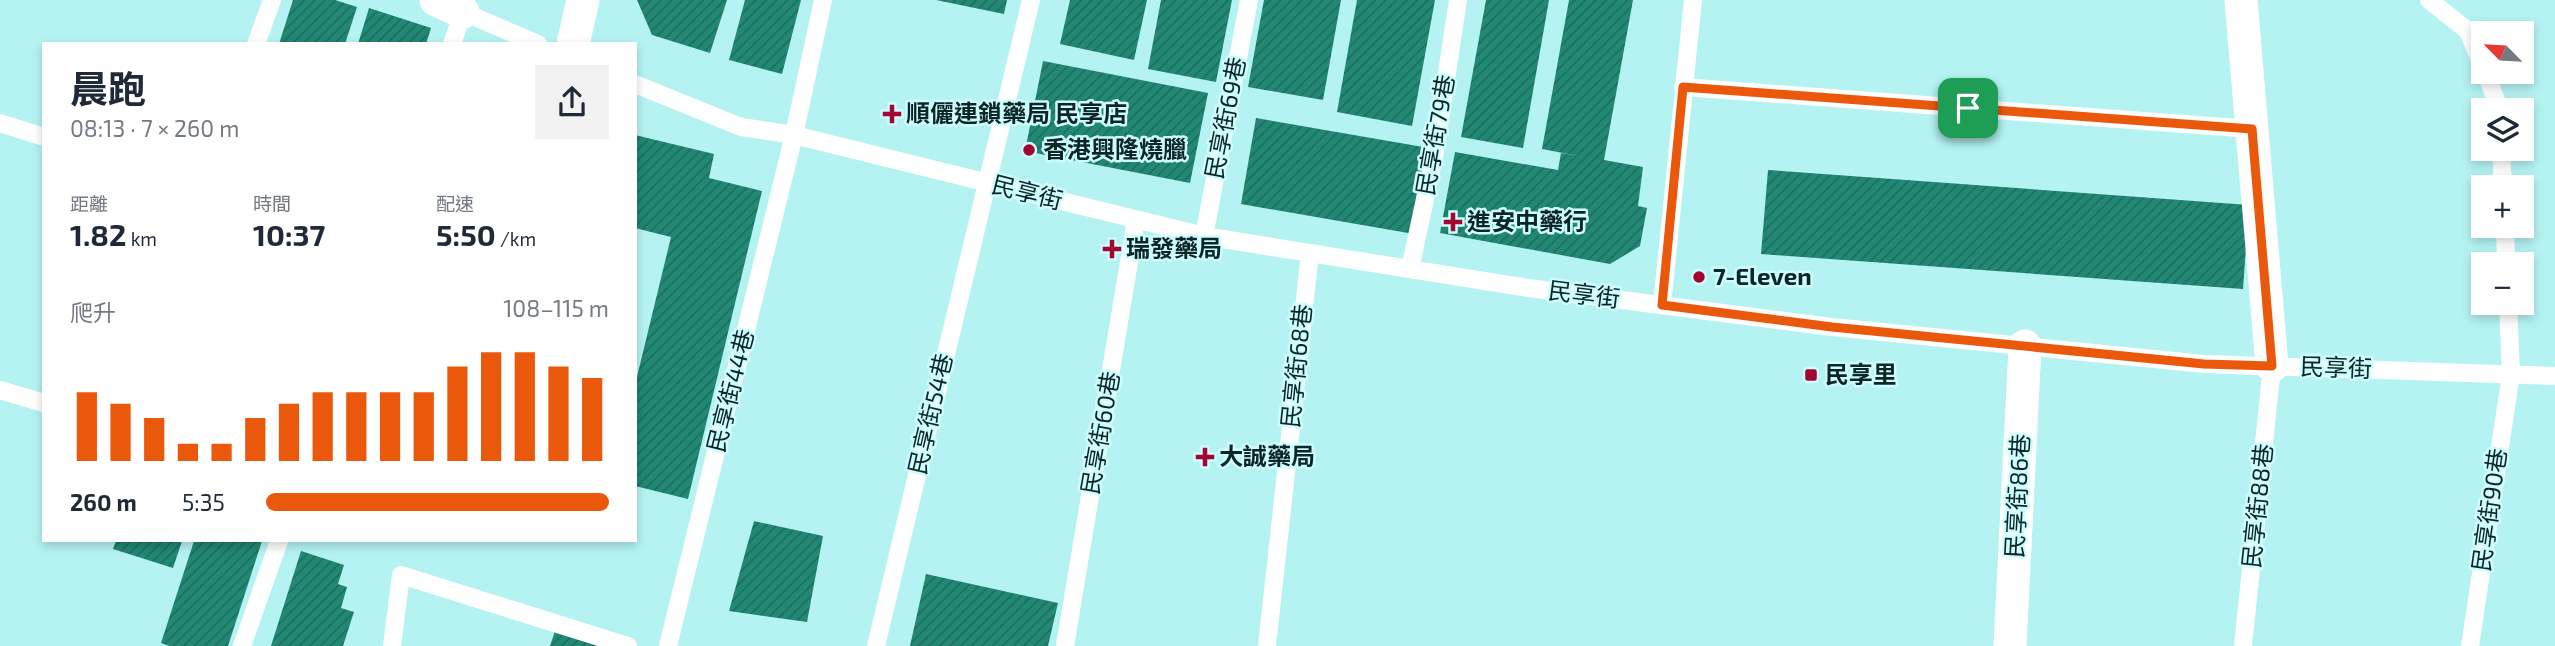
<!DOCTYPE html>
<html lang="zh-TW">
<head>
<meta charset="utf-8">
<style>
	:root { --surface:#fff; --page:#f2f2f3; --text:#1f2937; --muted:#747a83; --accent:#ea580c }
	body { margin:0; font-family:"Exo 2","Noto Sans TC",sans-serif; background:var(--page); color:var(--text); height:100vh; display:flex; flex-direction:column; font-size:26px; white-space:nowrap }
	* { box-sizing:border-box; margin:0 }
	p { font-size:23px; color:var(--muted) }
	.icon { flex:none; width:38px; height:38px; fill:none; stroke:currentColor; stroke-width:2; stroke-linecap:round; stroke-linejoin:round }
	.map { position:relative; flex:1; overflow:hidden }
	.details { position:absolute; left:42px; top:42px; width:595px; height:500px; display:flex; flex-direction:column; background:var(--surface); border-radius:0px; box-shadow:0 4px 10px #0003 }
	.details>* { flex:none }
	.needle { width:46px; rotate:294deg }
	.controls { position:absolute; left:2471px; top:21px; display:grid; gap:14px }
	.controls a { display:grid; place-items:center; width:63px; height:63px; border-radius:0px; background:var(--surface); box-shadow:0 4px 10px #0003; font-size:35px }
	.pin { position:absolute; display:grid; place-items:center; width:60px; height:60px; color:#fff; margin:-30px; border-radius:14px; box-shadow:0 4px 10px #0006 }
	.round { display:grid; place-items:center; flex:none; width:74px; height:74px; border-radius:0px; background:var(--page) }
	.headline { display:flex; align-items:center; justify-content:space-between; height:119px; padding:0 28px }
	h1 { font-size:38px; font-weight:700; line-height:52px }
	.metrics { display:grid; grid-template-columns:repeat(3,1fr); gap:10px; height:119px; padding:7px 28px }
	.metrics div { display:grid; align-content:center }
	.metrics b { font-size:30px; font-weight:700 }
	.metrics small { font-size:19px; font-weight:400 }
	.metrics p { font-size:19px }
	.chart { height:196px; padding:14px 28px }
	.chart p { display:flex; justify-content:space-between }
	.chart svg { width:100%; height:126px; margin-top:7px; stroke:var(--accent); stroke-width:6 }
	ul { padding:0 28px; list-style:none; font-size:23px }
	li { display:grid; grid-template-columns:112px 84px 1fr; align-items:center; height:52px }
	li i { height:18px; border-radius:9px; background:var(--accent) }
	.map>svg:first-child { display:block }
	.building { fill:url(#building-hatch) }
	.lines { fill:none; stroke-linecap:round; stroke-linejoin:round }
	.service { stroke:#fff; stroke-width:18 }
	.minor { stroke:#fff; stroke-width:33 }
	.route-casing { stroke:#fff; stroke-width:14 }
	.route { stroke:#ea580c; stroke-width:9 }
	.poi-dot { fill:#a30631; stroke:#cdfdfe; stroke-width:2.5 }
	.labels { text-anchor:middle; stroke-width:5; stroke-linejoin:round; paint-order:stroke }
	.poi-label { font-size:24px; font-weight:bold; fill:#0c2526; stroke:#cdfdfe; text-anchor:start }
	.street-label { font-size:24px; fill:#0c2526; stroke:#cdfdfe }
</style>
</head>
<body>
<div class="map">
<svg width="2555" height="646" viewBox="0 0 2555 646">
	<defs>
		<pattern id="building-hatch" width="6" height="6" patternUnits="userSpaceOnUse" patternTransform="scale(1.75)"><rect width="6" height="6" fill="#228874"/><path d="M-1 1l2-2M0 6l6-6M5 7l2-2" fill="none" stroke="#1c6f5f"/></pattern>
	</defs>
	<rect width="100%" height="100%" fill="#b5f3f3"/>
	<g class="building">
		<path d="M293 0H335L357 7 345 44H279Z"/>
		<path d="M637 0H727L710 53 652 35Z"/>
		<path d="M745 0H801L782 74 729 60Z"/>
		<path d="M936 0H1007L1004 14Z"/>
		<path d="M1070 0H1147L1134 60 1060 44Z"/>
		<path d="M1161 0H1232L1216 82 1148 69Z"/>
		<path d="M1264 0H1341L1323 100 1248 87Z"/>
		<path d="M1357 0H1435L1412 126 1337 112Z"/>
		<path d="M1486 0H1549L1523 148 1461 137Z"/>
		<path d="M1569 0H1633L1604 160 1643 167 1638 206 1647 208 1640 246 1610 264 1440 233 1455 152 1558 170 1561 153 1584 157 1542 149Z"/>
		<path d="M369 8 431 28 426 44H358Z"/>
		<path d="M1043 61 1208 93 1190 183 1025 151Z"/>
		<path d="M1256 118 1429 148 1414 234 1241 204Z"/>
		<path d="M635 135 714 154 709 178 762 191 688 499 635 486V385L671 237 635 228Z"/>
		<path d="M1768 170 2249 205 2243 289 1761 254Z"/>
		<path d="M754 521 823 536 807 622 729 611Z"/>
		<path d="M116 541H182L173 568 113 549Z"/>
		<path d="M194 541H262L228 646H169L161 643Z"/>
		<path d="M301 551 344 565 338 584 347 587 341 608 354 612 343 646H271Z"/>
		<path d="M926 574 1058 603 1048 646H910Z"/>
		<path d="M555 631 599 646H550Z"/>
	</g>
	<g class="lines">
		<g class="service">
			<path d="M2429 0 2468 31 2483 67"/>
			<path d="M256 44 272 0"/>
			<path d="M452 44 463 12 538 44"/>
			<path d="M2485 72 2500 110"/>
			<path d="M635 84 741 127 794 135 1204 236 1528 288 1832 327 2204 364 2555 376"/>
			<path d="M1683 87 2252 129"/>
			<path d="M0 123 44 137"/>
			<path d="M2501 149 2503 187"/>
			<path d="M2505 226 2506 264"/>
			<path d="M1204 236 1249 0"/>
			<path d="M1410 269 1435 152 1458 0"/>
			<path d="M1662 305 1693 0"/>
			<path d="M0 390 44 403"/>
			<path d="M242 646 279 541"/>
			<path d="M392 646 401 575 628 646"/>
			<path d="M668 646 794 135 823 0"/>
			<path d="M876 646 1031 0"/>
			<path d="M1065 646 1136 220"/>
			<path d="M1267 646 1310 253"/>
			<path d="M2243 646 2272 366"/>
			<path d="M2470 646 2511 374 2508 303"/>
		</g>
		<g class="minor">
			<path d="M436 0 463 12"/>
			<path d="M2241 0 2272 366"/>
			<path d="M573 44 583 0"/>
			<path d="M2010 646 2025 346"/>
		</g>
	</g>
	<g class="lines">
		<defs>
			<path id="route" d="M1683 87 2252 129 2272 366 2204 364 1832 327 1662 305Z"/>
		</defs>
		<use href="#route" class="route-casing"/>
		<use href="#route" class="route"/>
	</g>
	<g class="poi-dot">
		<path d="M888.5 103.5h7v7h7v7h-7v7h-7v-7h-7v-7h7z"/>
		<circle cx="1029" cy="150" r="7"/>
		<path d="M1449.5 211.5h7v7h7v7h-7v7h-7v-7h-7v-7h7z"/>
		<path d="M1108.5 238.5h7v7h7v7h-7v7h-7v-7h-7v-7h7z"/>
		<circle cx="1699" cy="277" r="7"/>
		<rect x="1804" y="368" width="14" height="14" rx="3.5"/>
		<path d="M1201.5 446.5h7v7h7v7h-7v7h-7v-7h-7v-7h7z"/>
	</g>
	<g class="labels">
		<g class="poi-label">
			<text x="906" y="122">順儷連鎖藥局 民享店</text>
			<text x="1043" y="158">香港興隆燒臘</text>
			<text x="1467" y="230">進安中藥行</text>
			<text x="1126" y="257">瑞發藥局</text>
			<text x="1713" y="285">7-Eleven</text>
			<text x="1825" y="383">民享里</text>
			<text x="1219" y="465">大誠藥局</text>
		</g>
		<g class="street-label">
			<text transform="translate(1226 118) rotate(-79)" y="8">民享街69巷</text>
			<text transform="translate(1436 135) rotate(-80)" y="8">民享街79巷</text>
			<text transform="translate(1027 193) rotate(14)" y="8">民享街</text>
			<text transform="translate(1584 295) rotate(7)" y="8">民享街</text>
			<text transform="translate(1297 366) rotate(-84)" y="8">民享街68巷</text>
			<text transform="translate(2336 368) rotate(2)" y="8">民享街</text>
			<text transform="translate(731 391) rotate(-76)" y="8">民享街44巷</text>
			<text transform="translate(931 414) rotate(-77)" y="8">民享街54巷</text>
			<text transform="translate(1101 433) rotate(-80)" y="8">民享街60巷</text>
			<text transform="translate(2018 496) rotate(-87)" y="8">民享街86巷</text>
			<text transform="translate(2258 506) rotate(-84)" y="8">民享街88巷</text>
			<text transform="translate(2490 510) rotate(-82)" y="8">民享街90巷</text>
		</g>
	</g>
</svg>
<div class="controls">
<a><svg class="needle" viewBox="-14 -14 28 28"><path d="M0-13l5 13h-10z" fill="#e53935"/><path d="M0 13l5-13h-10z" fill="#747a83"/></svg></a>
<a><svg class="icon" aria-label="layers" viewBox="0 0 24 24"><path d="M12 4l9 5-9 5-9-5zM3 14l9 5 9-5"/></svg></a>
<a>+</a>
<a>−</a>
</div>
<div class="pin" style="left:1968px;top:108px;background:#1e9e55"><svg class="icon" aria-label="arrive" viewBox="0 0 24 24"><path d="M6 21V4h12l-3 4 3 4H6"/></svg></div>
<section class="details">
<div class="headline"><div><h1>晨跑</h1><p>08:13 · 7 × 260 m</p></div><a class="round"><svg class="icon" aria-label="share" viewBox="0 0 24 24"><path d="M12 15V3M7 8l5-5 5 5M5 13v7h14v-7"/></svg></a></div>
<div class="metrics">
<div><p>距離</p><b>1.82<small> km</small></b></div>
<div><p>時間</p><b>10:37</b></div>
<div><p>配速</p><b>5:50<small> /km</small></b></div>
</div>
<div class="chart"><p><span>爬升</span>108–115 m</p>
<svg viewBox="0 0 160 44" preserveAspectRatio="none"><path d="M5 44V20M15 44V24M25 44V29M35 44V38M45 44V38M55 44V29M65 44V24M75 44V20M85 44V20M95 44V20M105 44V20M115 44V11M125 44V6M135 44V6M145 44V11M155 44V15"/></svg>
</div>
<ul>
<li><b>260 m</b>5:35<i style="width:100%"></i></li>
</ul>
</section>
</div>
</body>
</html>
